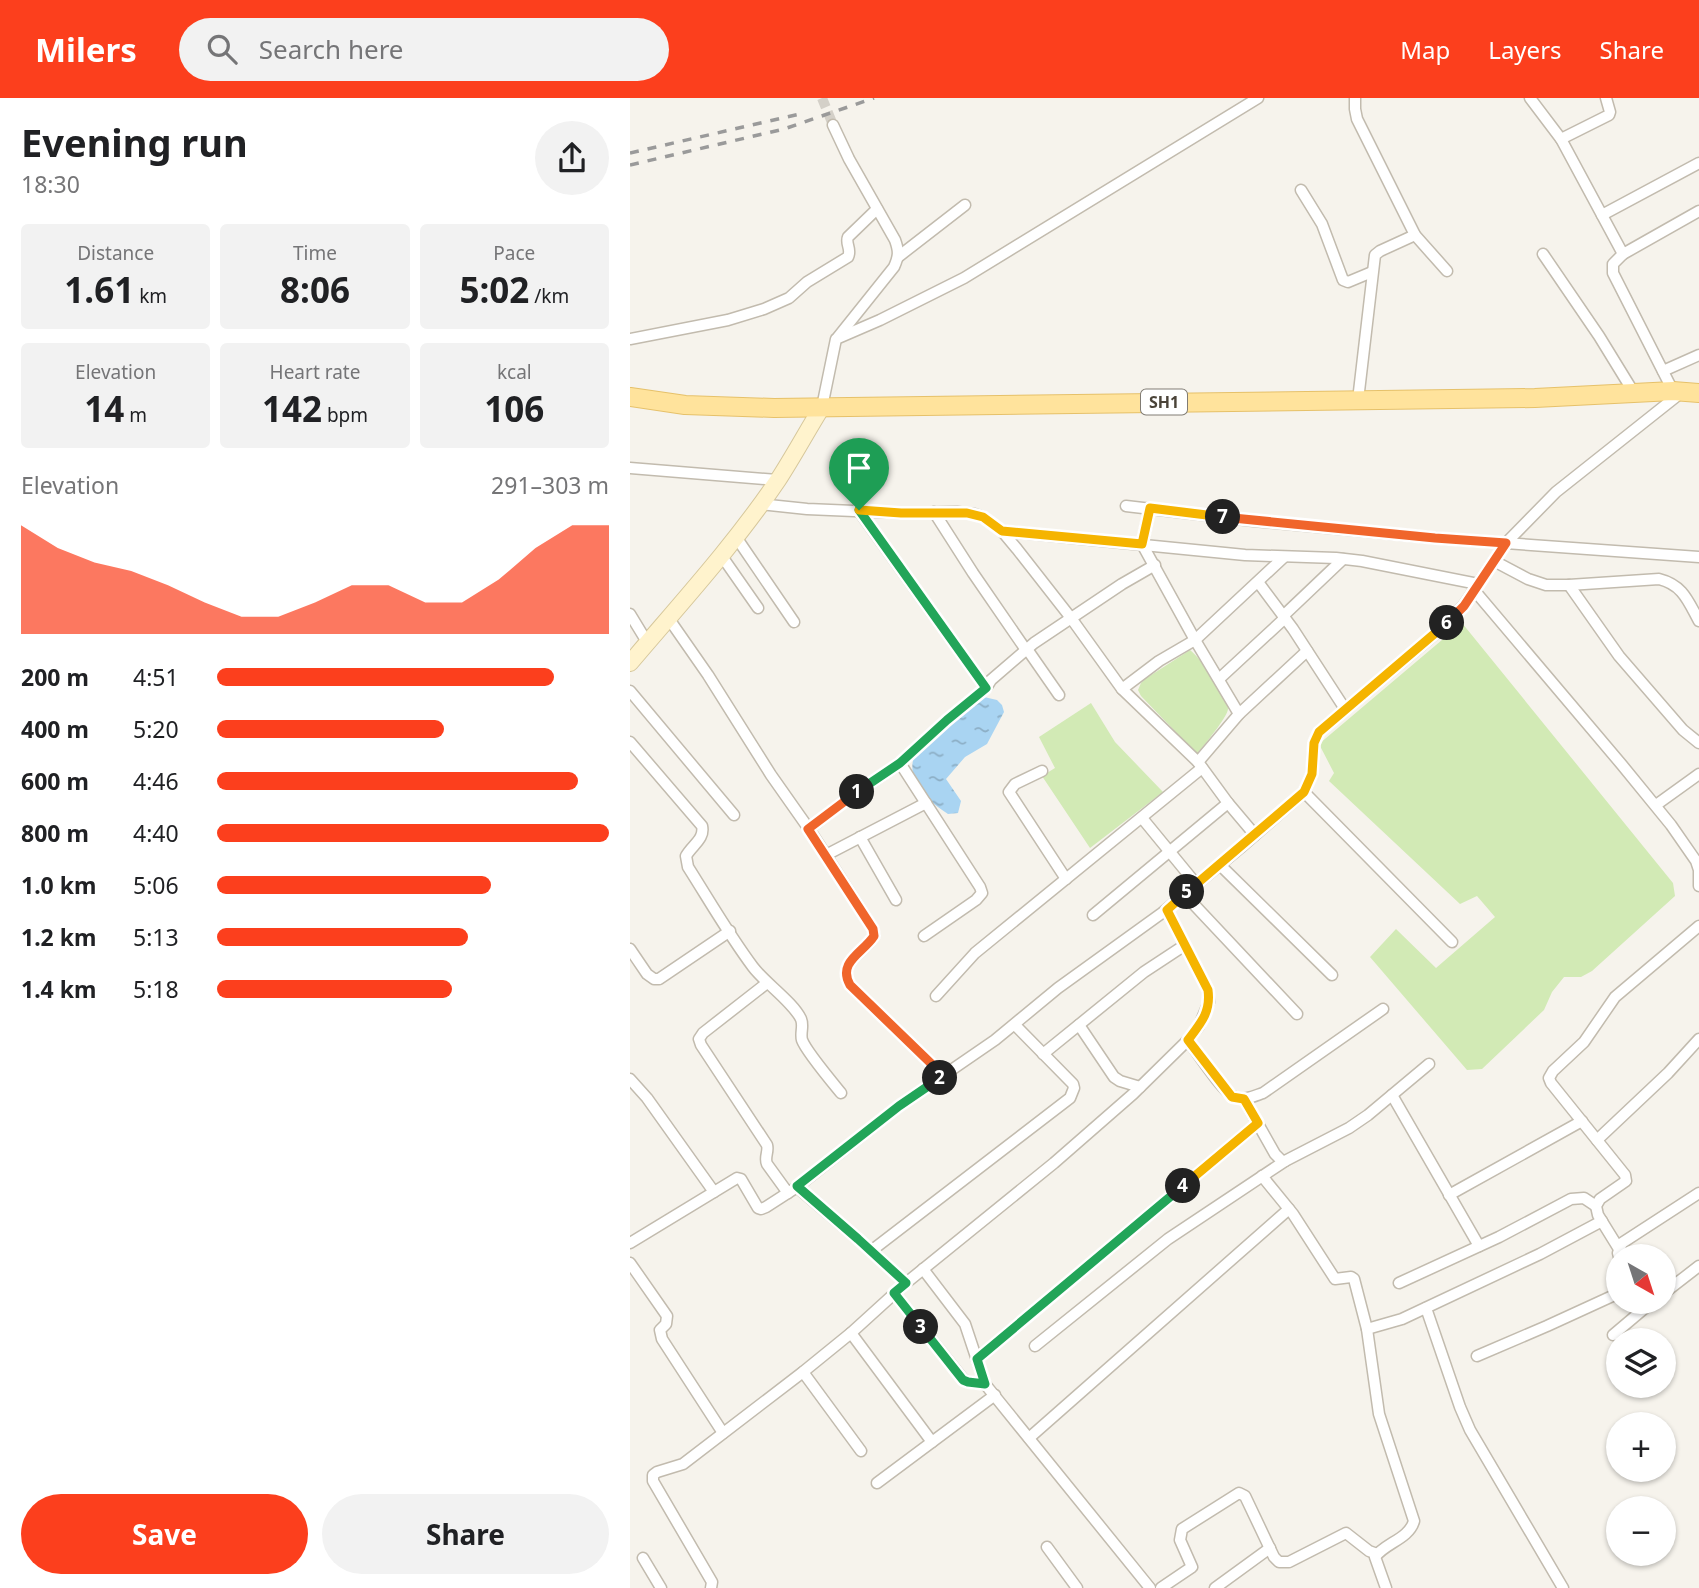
<!DOCTYPE html>
<html lang="en">
<head>
<meta charset="utf-8">
<style>
	:root { --surface:#fff; --page:#f2f2f2; --text:#202124; --muted:#757577; --accent:#fc3f1d }
	body { margin:0; font-family:"Noto Sans",sans-serif; background:var(--page); color:var(--text); height:100vh; display:flex; flex-direction:column; font-size:26px; white-space:nowrap }
	* { box-sizing:border-box; margin:0 }
	p { font-size:23px; color:var(--muted) }
	.icon { flex:none; width:38px; height:38px; fill:none; stroke:currentColor; stroke-width:2; stroke-linecap:round; stroke-linejoin:round }
	.map { position:relative; flex:1; overflow:hidden }
	.sheet { display:flex; flex-direction:column; background:var(--surface); width:630px }
	.sheet>* { flex:none }
	.needle { width:46px; rotate:141deg }
	.fabs { position:absolute; left:976px; top:1146px; display:grid; gap:14px }
	.fabs a { display:grid; place-items:center; width:70px; height:70px; border-radius:50%; background:var(--surface); box-shadow:0 2px 5px #0004; font-size:35px }
	.pin { position:absolute; display:grid; place-items:center; width:60px; height:60px; color:#fff; margin:-72px -30px; border-radius:50% 50% 50% 0; rotate:-45deg; box-shadow:0 0 7px #0007 }
	.pin .icon { rotate:45deg }
	.km { position:absolute; width:35px; height:35px; margin:-18px; border-radius:50%; background:#222; color:#fff; font-size:19px; line-height:35px; text-align:center }
	.round { display:grid; place-items:center; flex:none; width:74px; height:74px; border-radius:37px; background:var(--page) }
	.overview { display:flex; align-items:center; justify-content:space-between; height:119px; padding:0 21px }
	h1 { font-size:38px; font-weight:700; line-height:52px }
	.figures { display:grid; grid-template-columns:repeat(3,1fr); gap:10px; height:119px; padding:7px 21px }
	.figures div { display:grid; align-content:center; border-radius:7px; background:var(--page); text-align:center }
	.figures b { font-size:35px; font-weight:700 }
	.figures small { font-size:19px; font-weight:400 }
	.figures p { font-size:19px }
	.chart { height:196px; padding:14px 21px }
	.chart p { display:flex; justify-content:space-between }
	.chart svg { width:100%; height:126px; margin-top:7px; fill:var(--accent); opacity:.7 }
	.primary-button { display:flex; gap:14px; margin-top:auto; padding:14px 21px }
	.primary-button a { flex:1; height:80px; border-radius:42px; background:var(--accent); color:#fff; font-size:28px; font-weight:700; line-height:80px; text-align:center }
	.primary-button a+a { background:var(--page); color:var(--text) }
	ul { padding:0 21px; list-style:none; font-size:23px }
	li { display:grid; grid-template-columns:112px 84px 1fr; align-items:center; height:52px }
	li i { height:18px; border-radius:9px; background:var(--accent) }
	header { display:flex; align-items:center; gap:42px; box-sizing:border-box; height:98px; padding:0 35px; background:var(--accent); color:#fff }
	header strong { font-size:33px }
	nav { display:flex; gap:38px; margin-inline-start:auto; font-size:24px }
	.search { width:490px; height:63px; background:var(--page); display:flex; align-items:center; gap:18px; box-sizing:border-box; padding:0 24px; border-radius:38px; color:var(--muted); font-size:26px }
	main { display:flex; flex:1; min-height:0 }
	.map>svg:first-child { display:block }
	.grass { fill:#d2eab5 }
	.water { fill:url(#water-ripples) }
	.lines { fill:none; stroke-linecap:round; stroke-linejoin:round }
	.street-tunnel { stroke:#d4d0c8; stroke-width:10; stroke-dasharray:10 5; stroke-linecap:butt }
	.street-casing { stroke:#c2bbae; stroke-width:13 }
	.secondary-casing { stroke:#d6c79b; stroke-width:18 }
	.primary-casing { stroke:#e6c16a; stroke-width:20 }
	.street { stroke:#fff; stroke-width:10 }
	.secondary { stroke:#fff3cd; stroke-width:16 }
	.primary { stroke:#ffe39c; stroke-width:18 }
	.rail { stroke:#9a9a9a; stroke-width:3.5; stroke-dasharray:9 9; stroke-linecap:butt }
	.split-1-casing { stroke:#fff; stroke-width:14 }
	.split-2-casing { stroke:#fff; stroke-width:14 }
	.split-3-casing { stroke:#fff; stroke-width:14 }
	.split-4-casing { stroke:#fff; stroke-width:14 }
	.split-5-casing { stroke:#fff; stroke-width:14 }
	.split-6-casing { stroke:#fff; stroke-width:14 }
	.split-7-casing { stroke:#fff; stroke-width:14 }
	.split-8-casing { stroke:#fff; stroke-width:14 }
	.split-1 { stroke:#22a559; stroke-width:9 }
	.split-2 { stroke:#f0652b; stroke-width:9 }
	.split-3 { stroke:#22a559; stroke-width:9 }
	.split-4 { stroke:#22a559; stroke-width:9 }
	.split-5 { stroke:#f5b400; stroke-width:9 }
	.split-6 { stroke:#f5b400; stroke-width:9 }
	.split-7 { stroke:#f0652b; stroke-width:9 }
	.split-8 { stroke:#f5b400; stroke-width:9 }
	.labels { text-anchor:middle; stroke-width:5; stroke-linejoin:round; paint-order:stroke }
	.shield { fill:#fff; stroke:#817c74; stroke-width:2 }
	.shield-label { font-size:16px; font-weight:bold; fill:#4b4439 }
</style>
</head>
<body>
<header>
<strong>Milers</strong>
<div class="search"><svg class="icon" aria-label="search" viewBox="0 0 24 24"><circle cx="10" cy="10" r="6"/><path d="M15 15l6 6"/></svg>Search here</div>
<nav><a>Map</a><a>Layers</a><a>Share</a></nav>
</header>
<main>
<section class="sheet">
<div class="overview"><div><h1>Evening run</h1><p>18:30</p></div><a class="round"><svg class="icon" aria-label="share" viewBox="0 0 24 24"><path d="M12 15V3M7 8l5-5 5 5M5 13v7h14v-7"/></svg></a></div>
<div class="figures">
<div><p>Distance</p><b>1.61<small> km</small></b></div>
<div><p>Time</p><b>8:06</b></div>
<div><p>Pace</p><b>5:02<small> /km</small></b></div>
</div>
<div class="figures">
<div><p>Elevation</p><b>14<small> m</small></b></div>
<div><p>Heart rate</p><b>142<small> bpm</small></b></div>
<div><p>kcal</p><b>106</b></div>
</div>
<div class="chart"><p><span>Elevation</span>291–303 m</p>
<svg viewBox="0 0 160 44" preserveAspectRatio="none"><path d="M0 44V6L10 14L20 19L30 22L40 27L50 33L60 38L70 38L80 33L90 27L100 27L110 33L120 33L130 25L140 14L150 6L160 6V44z"/></svg>
</div>
<ul>
<li><b>200 m</b>4:51<i style="width:86%"></i></li>
<li><b>400 m</b>5:20<i style="width:58%"></i></li>
<li><b>600 m</b>4:46<i style="width:92%"></i></li>
<li><b>800 m</b>4:40<i style="width:100%"></i></li>
<li><b>1.0 km</b>5:06<i style="width:70%"></i></li>
<li><b>1.2 km</b>5:13<i style="width:64%"></i></li>
<li><b>1.4 km</b>5:18<i style="width:60%"></i></li>
</ul>
<div class="primary-button"><a>Save</a><a>Share</a></div>
</section>
<div class="map">
<svg width="1069" height="1490" viewBox="0 0 1069 1490">
	<defs>
		<pattern id="water-ripples" width="26" height="14" patternUnits="userSpaceOnUse" patternTransform="scale(1.75)"><rect width="26" height="14" fill="#a9d4f2"/><path d="M2 4q2-2 4 0t4 0M15 11q2-2 4 0t4 0" fill="none" stroke="#8caec5"/></pattern>
	</defs>
	<rect width="100%" height="100%" fill="#f6f3ec"/>
	<g class="grass">
		<path d="M832 525 1043 785 1045 798 962 873 951 879H934L922 894 914 912 852 971 837 972 740 859 766 831 806 870 865 819 847 798 830 806 699 683 704 675 689 646Z"/>
		<path d="M560 552C571 561 599 597 598 611 597 620 574 647 567 656L511 598 508 592 511 585 515 581Z"/>
		<path d="M461 605 485 644 533 694 460 750 412 678 425 670 409 639Z"/>
	</g>
	<path class="water" d="M354 599 367 602 372 607 374 614 357 646 335 659 316 681 331 703 328 715 318 716C298 703 276 684 284 658L342 606Z"/>
	<g class="lines">
		<path class="street-tunnel" d="M192 0 203 27"/>
		<defs>
			<g id="street">
				<path d="M725 0V11L727 21 785 137 817 173"/>
				<path d="M900 0 931 41 993 156 1069 113"/>
				<path d="M203 27 219 61 265 142C269 153 269 158 264 169L208 239"/>
				<path d="M931 41 979 17 980 14 976 0"/>
				<path d="M671 92 692 126 713 182 718 184 742 174"/>
				<path d="M972 117 1069 65"/>
				<path d="M913 156 969 238 1004 295"/>
				<path d="M993 156 983 166V175L1043 293"/>
				<path d="M268 159 335 107"/>
				<path d="M0 241 98 222 134 211 159 200 177 184 218 159C222 151 215 146 218 139L247 111"/>
				<path d="M1033 273 1069 257"/>
				<path d="M728 302 745 157 750 153 785 137"/>
				<path d="M192 309 206 241 250 222 334 180 628 0"/>
				<path d="M0 370 147 382"/>
				<path d="M129 406 177 411 271 415 327 414 344 416 353 419 372 433 387 451 441 520 492 591 568 664 598 705 625 737"/>
				<path d="M496 408 624 423 805 440 1069 459"/>
				<path d="M520 410 512 446 565 542 609 616"/>
				<path d="M229 413 356 590"/>
				<path d="M304 414 343 475 396 552"/>
				<path d="M372 433 615 457 706 460 732 463 848 486"/>
				<path d="M106 439 164 524"/>
				<path d="M91 457 128 510"/>
				<path d="M864 463 898 481 916 487H939L1029 481C1053 487 1058 503 1069 523"/>
				<path d="M628 484 663 531 715 611"/>
				<path d="M939 487 989 558 1053 632 1069 645"/>
				<path d="M844 492 992 667 1041 727 1066 763 1069 772V788"/>
				<path d="M0 516 17 544"/>
				<path d="M653 518 713 461"/>
				<path d="M39 521 78 577 141 677 179 731 217 701 270 665 317 622 356 590 361 582 404 545 492 486 525 467"/>
				<path d="M397 551 429 597"/>
				<path d="M589 581 655 520"/>
				<path d="M492 591 529 563 565 542 654 459"/>
				<path d="M0 593 104 717"/>
				<path d="M0 644 72 728C75 741 62 747 56 758L58 769C79 802 99 837 123 869 135 885 163 904 171 921 174 928 170 935 172 942 176 953 202 984 211 995"/>
				<path d="M568 664 609 616 677 553"/>
				<path d="M270 665 350 789 352 795 346 802 294 838"/>
				<path d="M412 673 385 686 379 694 436 781"/>
				<path d="M674 694 822 844"/>
				<path d="M1026 707 1069 676"/>
				<path d="M512 720 567 787"/>
				<path d="M179 731 243 831 244 838C233 856 207 864 220 887L314 978"/>
				<path d="M230 739 266 802"/>
				<path d="M196 757 296 705"/>
				<path d="M590 767 702 877"/>
				<path d="M555 797 667 916"/>
				<path d="M463 817 598 705"/>
				<path d="M0 851 17 876 24 881H29L100 833"/>
				<path d="M137 885 73 935 69 941 71 947 137 1047C139 1054 134 1059 137 1066L158 1095"/>
				<path d="M306 898 345 855 572 670"/>
				<path d="M449 927 484 979 490 983 510 989"/>
				<path d="M558 942C567 954 594 996 605 999 614 1003 624 998 633 995L753 911"/>
				<path d="M413 956 514 874 555 847"/>
				<path d="M0 981 17 1000 84 1094"/>
				<path d="M762 997 849 1148"/>
				<path d="M614 1001 645 1056 651 1062 655 1063 719 1030 738 1017 799 966"/>
				<path d="M967 1042 1038 975 1069 941"/>
				<path d="M632 1078 663 1116 705 1181 721 1179 724 1181 737 1231 749 1316 784 1423C779 1441 755 1445 745 1459L756 1490"/>
				<path d="M167 1089 228 1141 276 1185"/>
				<path d="M819 1097 952 1023"/>
				<path d="M0 1145 107 1080 111 1081 128 1110 131 1111 136 1109 167 1089 269 1008 365 942 428 890 532 815 610 750 674 694 682 676 684 645 689 634 813 529 834 507 876 445 926 394 1052 294"/>
				<path d="M989 1151 968 1117 966 1108 970 1101 996 1083 995 1077 921 985 919 980 923 973 954 944 985 899 1069 828"/>
				<path d="M241 1153 440 1000 444 990 443 986 385 927"/>
				<path d="M989 1159 988 1155 992 1145 1069 1095"/>
				<path d="M0 1165 37 1218 36 1226 30 1232 32 1241 93 1335"/>
				<path d="M293 1171 335 1226 355 1286 520 1490"/>
				<path d="M769 1185 869 1139 941 1101 954 1100 966 1108"/>
				<path d="M264 1195 333 1281 338 1284 355 1286"/>
				<path d="M1034 1195 1069 1168"/>
				<path d="M796 1210 830 1309 840 1332 933 1490"/>
				<path d="M737 1231 772 1221 910 1156 972 1123"/>
				<path d="M221 1235 302 1344"/>
				<path d="M983 1237 1022 1204"/>
				<path d="M405 1248 538 1141 655 1063"/>
				<path d="M847 1258 917 1228 989 1195"/>
				<path d="M347 1261 628 1025"/>
				<path d="M173 1274 231 1353"/>
				<path d="M399 1340 659 1111"/>
				<path d="M247 1385 365 1297"/>
				<path d="M417 1449 447 1490"/>
				<path d="M13 1460 31 1490"/>
				<path d="M81 1490 82 1484 23 1383V1377L27 1374 53 1366 173 1274 221 1235 276 1185 424 1065 503 996 558 942 569 928 579 904 578 892 537 812"/>
				<path d="M531 1490 562 1469 550 1442 552 1431 609 1395 615 1398 644 1459 649 1464H659L716 1435 739 1453 747 1456"/>
				<path d="M585 1490 640 1450"/>
			</g>
			<path id="secondary" d="M0 565C51 505 104 447 148 382 163 359 177 333 192 309"/>
			<path id="primary" d="M0 299 55 307 144 310 905 300 1043 293 1069 295"/>
		</defs>
		<use href="#street" class="street-casing"/>
		<use href="#secondary" class="secondary-casing"/>
		<use href="#primary" class="primary-casing"/>
		<use href="#street" class="street"/>
		<use href="#secondary" class="secondary"/>
		<use href="#primary" class="primary"/>
		<g class="rail">
			<path d="M0 55 174 15"/>
			<path d="M0 67 154 31 244 0"/>
		</g>
	</g>
	<g class="lines">
		<defs>
			<path id="split-1" d="M227 694 270 665 317 622 356 590 229 412"/>
			<path id="split-2" d="M227 694 178 731 243 831 244 838C233 855 207 864 220 887L314 978 310 980"/>
			<path id="split-3" d="M291 1229 264 1195 276 1185 228 1141 167 1088 269 1008 310 980"/>
			<path id="split-4" d="M291 1229 333 1282 338 1284 355 1286 347 1261 553 1088"/>
			<path id="split-5" d="M553 1088 628 1025 614 1001 602 999 558 942C571 925 581 914 578 892L537 812 557 794"/>
			<path id="split-6" d="M557 794 674 694 682 676 684 645 689 634 817 525"/>
			<path id="split-7" d="M593 419 805 440 876 445 834 508 817 525"/>
			<path id="split-8" d="M229 412 271 415H337L353 419 372 433 512 446 520 410 593 419"/>
		</defs>
		<use href="#split-1" class="split-1-casing"/>
		<use href="#split-2" class="split-2-casing"/>
		<use href="#split-3" class="split-3-casing"/>
		<use href="#split-4" class="split-4-casing"/>
		<use href="#split-5" class="split-5-casing"/>
		<use href="#split-6" class="split-6-casing"/>
		<use href="#split-7" class="split-7-casing"/>
		<use href="#split-8" class="split-8-casing"/>
		<use href="#split-1" class="split-1"/>
		<use href="#split-2" class="split-2"/>
		<use href="#split-3" class="split-3"/>
		<use href="#split-4" class="split-4"/>
		<use href="#split-5" class="split-5"/>
		<use href="#split-6" class="split-6"/>
		<use href="#split-7" class="split-7"/>
		<use href="#split-8" class="split-8"/>
	</g>
	<g class="labels">
		<rect class="shield" x="511" y="291.5" width="46" height="25" rx="5"/>
		<g class="shield-label">
			<text x="534" y="310">SH1</text>
		</g>
	</g>
</svg>
<div class="fabs">
<a><svg class="needle" viewBox="-14 -14 28 28"><path d="M0-13l5 13h-10z" fill="#e53935"/><path d="M0 13l5-13h-10z" fill="#757577"/></svg></a>
<a><svg class="icon" aria-label="layers" viewBox="0 0 24 24"><path d="M12 4l9 5-9 5-9-5zM3 14l9 5 9-5"/></svg></a>
<a>+</a>
<a>−</a>
</div>
<div class="pin" style="left:229px;top:412px;background:#1e9e55"><svg class="icon" aria-label="arrive" viewBox="0 0 24 24"><path d="M6 21V4h12l-3 4 3 4H6"/></svg></div>
<b class="km" style="left:227px;top:694px">1</b>
<b class="km" style="left:310px;top:980px">2</b>
<b class="km" style="left:291px;top:1229px">3</b>
<b class="km" style="left:553px;top:1088px">4</b>
<b class="km" style="left:557px;top:794px">5</b>
<b class="km" style="left:817px;top:525px">6</b>
<b class="km" style="left:593px;top:419px">7</b>
</div>
</main>
</body>
</html>
